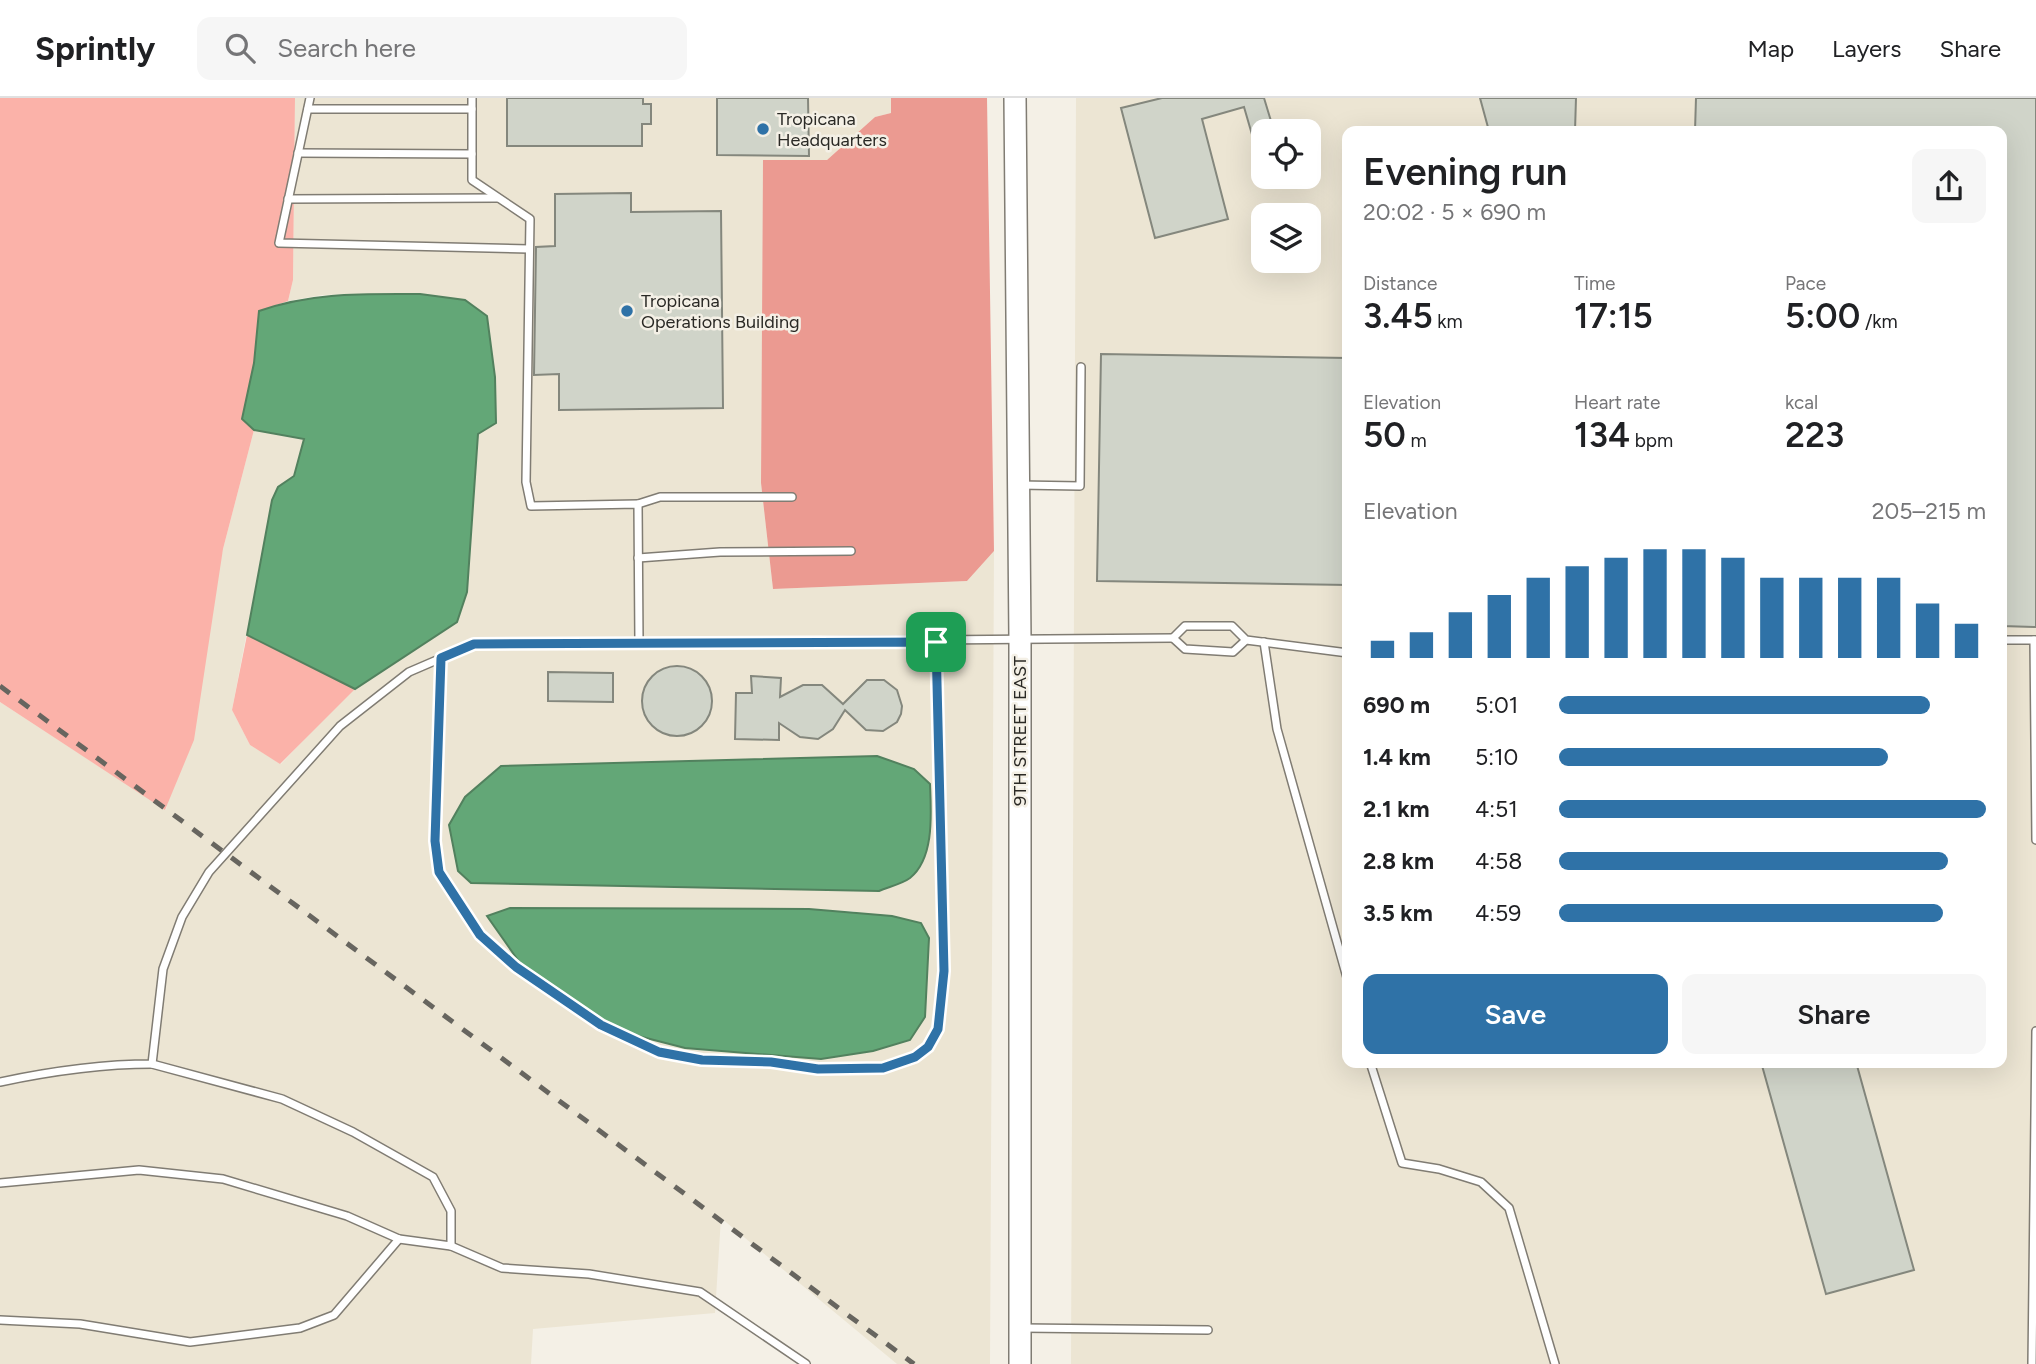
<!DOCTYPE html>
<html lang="en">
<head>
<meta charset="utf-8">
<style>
	:root { --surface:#fff; --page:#f6f6f6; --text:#202124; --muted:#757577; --line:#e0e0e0; --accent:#2f72a7 }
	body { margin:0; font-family:Figtree,sans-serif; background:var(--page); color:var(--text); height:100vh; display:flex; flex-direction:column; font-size:26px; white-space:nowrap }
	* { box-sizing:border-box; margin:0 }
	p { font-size:23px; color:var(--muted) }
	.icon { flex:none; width:38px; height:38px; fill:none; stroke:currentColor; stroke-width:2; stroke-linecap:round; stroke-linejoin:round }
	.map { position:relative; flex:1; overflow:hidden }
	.side { position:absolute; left:1342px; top:28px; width:665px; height:942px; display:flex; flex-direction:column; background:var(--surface); border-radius:14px; box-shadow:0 7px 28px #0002 }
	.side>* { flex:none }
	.buttons { position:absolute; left:1251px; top:21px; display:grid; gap:14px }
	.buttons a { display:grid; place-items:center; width:70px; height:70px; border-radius:14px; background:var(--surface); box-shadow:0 7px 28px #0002; font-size:35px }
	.pin { position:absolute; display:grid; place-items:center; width:60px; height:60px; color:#fff; margin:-30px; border-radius:14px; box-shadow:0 4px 10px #0006 }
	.round { display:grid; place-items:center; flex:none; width:74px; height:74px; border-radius:14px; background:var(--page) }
	.summary { display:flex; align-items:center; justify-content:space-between; height:119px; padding:0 21px }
	h1 { font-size:38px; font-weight:600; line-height:52px }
	.stats { display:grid; grid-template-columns:repeat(3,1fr); gap:10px; height:119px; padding:7px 21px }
	.stats div { display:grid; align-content:center }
	.stats b { font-size:35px; font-weight:600 }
	.stats small { font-size:19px; font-weight:400 }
	.stats p { font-size:19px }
	.chart { height:196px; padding:14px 21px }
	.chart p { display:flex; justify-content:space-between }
	.chart svg { width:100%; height:126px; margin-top:7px; stroke:var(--accent); stroke-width:6 }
	.action { display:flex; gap:14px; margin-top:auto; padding:14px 21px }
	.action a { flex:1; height:80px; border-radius:14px; background:var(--accent); color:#fff; font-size:28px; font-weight:600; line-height:80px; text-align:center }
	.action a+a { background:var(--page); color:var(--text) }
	ul { padding:0 21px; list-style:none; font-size:23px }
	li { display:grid; grid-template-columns:112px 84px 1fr; align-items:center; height:52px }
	li i { height:18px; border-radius:9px; background:var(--accent) }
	header { display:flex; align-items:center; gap:42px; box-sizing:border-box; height:98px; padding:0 35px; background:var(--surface); border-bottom:2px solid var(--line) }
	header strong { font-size:33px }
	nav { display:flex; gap:38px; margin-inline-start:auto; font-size:24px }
	.search { width:490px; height:63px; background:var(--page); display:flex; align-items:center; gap:18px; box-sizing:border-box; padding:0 24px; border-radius:14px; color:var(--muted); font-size:26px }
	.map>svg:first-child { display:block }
	.built { fill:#ece5d3; fill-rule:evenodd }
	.green { fill:#fbb2a9 }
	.forest { fill:#eb9a91 }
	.water { fill:#63a777; stroke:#52815e; stroke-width:2 }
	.building { fill:#d0d4c9; stroke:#84877d; stroke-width:2 }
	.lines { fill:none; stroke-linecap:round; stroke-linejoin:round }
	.lane-casing { stroke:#807c73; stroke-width:10 }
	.secondary-casing { stroke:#807c73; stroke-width:24 }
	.lane { stroke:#fff; stroke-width:7 }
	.secondary { stroke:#fff; stroke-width:21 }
	.rail { stroke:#67655f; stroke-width:5; stroke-dasharray:12 12; stroke-linecap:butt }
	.route-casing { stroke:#fff; stroke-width:14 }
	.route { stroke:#2f72a7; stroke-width:9 }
	.poi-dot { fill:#2f72a7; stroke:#f4f0e6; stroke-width:2.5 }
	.labels { text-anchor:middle; stroke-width:5; stroke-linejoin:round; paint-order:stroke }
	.poi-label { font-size:18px; fill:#2a2925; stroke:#f4f0e6; text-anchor:start }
	.street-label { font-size:18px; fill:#2a2925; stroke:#f4f0e6 }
</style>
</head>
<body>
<header>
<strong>Sprintly</strong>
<div class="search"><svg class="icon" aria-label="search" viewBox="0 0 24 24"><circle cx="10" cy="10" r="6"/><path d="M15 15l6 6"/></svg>Search here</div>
<nav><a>Map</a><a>Layers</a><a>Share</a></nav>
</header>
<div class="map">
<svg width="2036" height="1266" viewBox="0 0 2036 1266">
	<rect width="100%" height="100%" fill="#f4f0e6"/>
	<g class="built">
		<path d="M295 0H891V15L875 19 827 62 763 63 761 385 773 491 967 483 994 453 990 1266H897L721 1120 715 1215 533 1231 531 1266H0V604L166 712 223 451 254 332 304 341 294 378 278 389 272 402 232 612 250 647 281 666 348 595 457 523 467 494 478 335 496 325 495 279 487 218 358 196 322 197 288 203 293 182ZM770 812 853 813 929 840 925 919Z"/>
		<path d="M1076 0H2036V1266H1071ZM1264 33H1309V79H1264ZM1348 33H2002V964H1348ZM1264 117H1309V163H1264Z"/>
	</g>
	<g class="green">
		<path d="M0 0H295L293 182 288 203 259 213 254 265 242 321 254 332 223 451 194 642 165 712 0 604Z"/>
		<path d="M247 537 355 591 280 666 250 647 232 612Z"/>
	</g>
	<path class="forest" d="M891 0H987L994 453 967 483 773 491 761 385 763 62H827L875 19 891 15Z"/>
	<g class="water">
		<path d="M420 196 465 202 487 218 495 279 496 325 478 336 467 494 457 524 355 591 247 537 272 402 278 389 294 378 304 341 254 332 242 321 254 265 259 213C312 194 364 196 420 196Z"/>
		<path d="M877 658 914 671 930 686C931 714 935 760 910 780 902 786 888 789 879 793L471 785 458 773 449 727 465 699 501 668Z"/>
		<path d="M510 810 809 811 892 818 921 825 929 840 925 919 910 942 873 953 821 961 685 950 619 933 522 868 487 818Z"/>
	</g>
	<g class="building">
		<path d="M507 0H643V6H651V26H642V48H507Z"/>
		<path d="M717 0H808L809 58 717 57Z"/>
		<path d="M1162 0H1264L1274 33H1264V63L1260 64 1244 9 1202 21 1228 121 1155 140 1121 10Z"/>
		<path d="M1480 0H1576L1575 33H1489Z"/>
		<path d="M1696 0H2036V529L2002 528V33H1695Z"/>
		<path d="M631 95V114L721 113 723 310 559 312V276L534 277 536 149 555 148V96Z"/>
		<path d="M1101 256 1348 260V487L1097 483Z"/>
		<circle cx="677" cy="603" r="35"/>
		<path d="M548 574 613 575V604L548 603Z"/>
		<path d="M751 578 781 580 780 599 803 587H822L843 606 867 582H884L897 592 902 608 901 616 897 624 883 633 866 632 845 612 833 631 818 641 800 639 779 625V642L735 641 736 595H752Z"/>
		<path d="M1761 964H1856L1914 1172 1826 1196Z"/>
	</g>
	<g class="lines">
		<defs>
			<g id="lane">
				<path d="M310 0 279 145 529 151"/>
				<path d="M472 0V82L530 121 526 384 531 408 638 406 639 545"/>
				<path d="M308 11H472"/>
				<path d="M298 55 472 56"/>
				<path d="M288 101 497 100"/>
				<path d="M1019 387 1080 388 1081 269"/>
				<path d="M638 406 660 399H792"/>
				<path d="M638 460 720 454 851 453"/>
				<path d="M1246 542 1233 554 1185 551 1173 540 1185 528H1232L1246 542 1348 555"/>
				<path d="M2002 542H2035"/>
				<path d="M2034 542 2036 742"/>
				<path d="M1264 544 1277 631 1348 883"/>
				<path d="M441 560 435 743 439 774 480 837 517 869 601 927 659 954 702 962 771 964 818 971 883 970 914 959 928 949 938 931 944 873 936 544"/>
				<path d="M1370 964 1402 1065 1439 1071 1481 1084 1509 1110 1555 1266"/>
				<path d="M152 966 282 1001 353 1034 433 1079 451 1113V1148"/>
				<path d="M0 984C52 973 99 966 152 966L163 871 182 819 209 774 340 628 409 574 474 546 1173 540"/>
				<path d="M0 1085 139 1072 223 1081 347 1118 399 1141 451 1148 502 1170 589 1176 700 1194 806 1266"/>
				<path d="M0 1222 80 1226 190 1244 300 1230 334 1217 399 1141"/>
				<path d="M1022 1230 1208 1232"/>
				<path d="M2032 1266 2036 933"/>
			</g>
			<path id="secondary" d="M1015 0 1020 542V1266"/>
		</defs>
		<use href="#lane" class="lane-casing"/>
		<use href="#secondary" class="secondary-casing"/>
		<use href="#lane" class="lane"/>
		<use href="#secondary" class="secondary"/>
		<path class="rail" d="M0 588 914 1266"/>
	</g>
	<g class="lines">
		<defs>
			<path id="route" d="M936 544 944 873 938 931 928 949 915 959 883 970 818 971 771 964 702 962 659 954 601 927 516 869 480 837 439 774 435 743 441 560 474 546Z"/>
		</defs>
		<use href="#route" class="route-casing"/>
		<use href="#route" class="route"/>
	</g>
	<g class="poi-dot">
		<circle cx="763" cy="31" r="7"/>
		<circle cx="627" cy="213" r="7"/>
	</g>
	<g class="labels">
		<g class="poi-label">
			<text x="777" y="27">Tropicana<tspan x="777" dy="21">Headquarters</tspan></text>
			<text x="641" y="209">Tropicana<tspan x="641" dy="21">Operations Building</tspan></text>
		</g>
		<g class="street-label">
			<text transform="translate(1020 633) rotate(-90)" y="6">9TH STREET EAST</text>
		</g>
	</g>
</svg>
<div class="buttons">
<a><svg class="icon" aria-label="locate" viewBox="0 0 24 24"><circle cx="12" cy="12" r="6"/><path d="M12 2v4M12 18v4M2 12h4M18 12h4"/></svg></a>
<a><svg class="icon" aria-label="layers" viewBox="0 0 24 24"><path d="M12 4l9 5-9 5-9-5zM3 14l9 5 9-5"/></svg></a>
</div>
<div class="pin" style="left:936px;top:544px;background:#1e9e55"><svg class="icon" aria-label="arrive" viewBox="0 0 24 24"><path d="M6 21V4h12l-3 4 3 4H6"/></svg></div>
<section class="side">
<div class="summary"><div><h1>Evening run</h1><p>20:02 · 5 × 690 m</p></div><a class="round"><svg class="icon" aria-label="share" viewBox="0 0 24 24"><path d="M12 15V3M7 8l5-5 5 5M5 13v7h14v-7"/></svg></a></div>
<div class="stats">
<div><p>Distance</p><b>3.45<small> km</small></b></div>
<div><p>Time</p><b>17:15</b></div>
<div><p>Pace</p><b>5:00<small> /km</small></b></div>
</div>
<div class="stats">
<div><p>Elevation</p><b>50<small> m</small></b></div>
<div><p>Heart rate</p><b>134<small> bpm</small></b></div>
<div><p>kcal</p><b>223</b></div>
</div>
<div class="chart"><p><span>Elevation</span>205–215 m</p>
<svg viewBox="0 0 160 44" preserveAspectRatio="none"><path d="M5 44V38M15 44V35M25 44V28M35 44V22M45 44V16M55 44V12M65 44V9M75 44V6M85 44V6M95 44V9M105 44V16M115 44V16M125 44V16M135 44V16M145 44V25M155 44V32"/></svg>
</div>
<ul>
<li><b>690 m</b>5:01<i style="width:87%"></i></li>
<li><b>1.4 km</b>5:10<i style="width:77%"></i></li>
<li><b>2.1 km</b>4:51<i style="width:100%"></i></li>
<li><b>2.8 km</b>4:58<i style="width:91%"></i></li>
<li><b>3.5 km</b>4:59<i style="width:90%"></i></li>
</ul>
<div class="action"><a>Save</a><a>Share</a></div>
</section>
</div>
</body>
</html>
